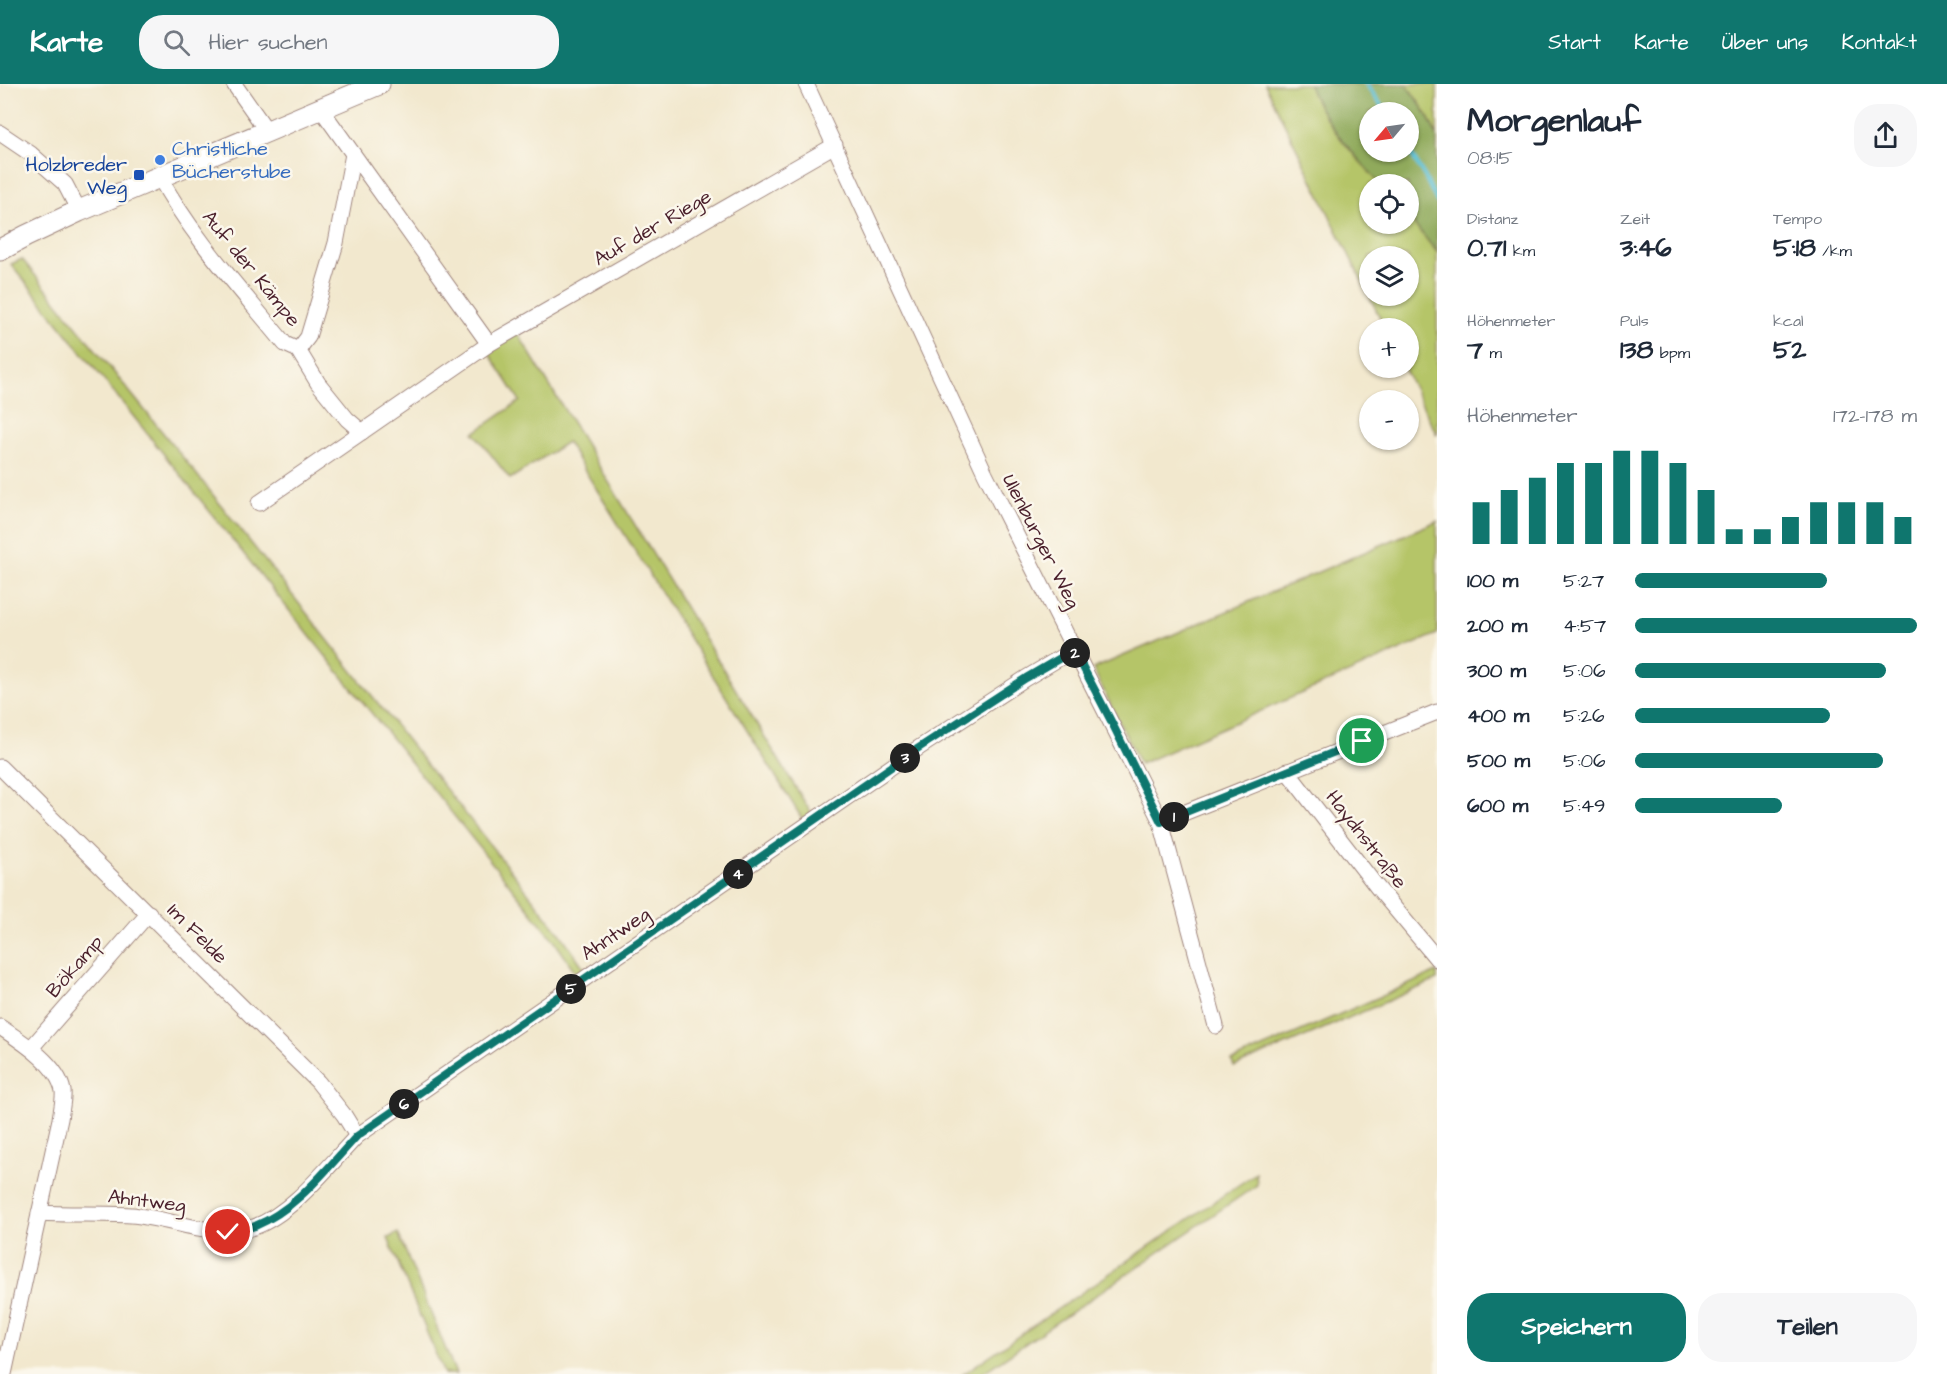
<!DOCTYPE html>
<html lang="de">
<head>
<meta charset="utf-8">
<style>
	:root { --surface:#fff; --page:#f6f6f7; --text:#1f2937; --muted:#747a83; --accent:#0f766e }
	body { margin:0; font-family:"Architects Daughter",sans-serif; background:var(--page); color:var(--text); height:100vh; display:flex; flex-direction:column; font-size:22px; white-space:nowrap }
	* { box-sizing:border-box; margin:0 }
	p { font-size:20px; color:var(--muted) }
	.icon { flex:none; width:33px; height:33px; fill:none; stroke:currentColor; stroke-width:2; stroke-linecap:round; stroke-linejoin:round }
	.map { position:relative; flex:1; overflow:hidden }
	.panel { display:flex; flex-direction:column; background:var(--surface); width:510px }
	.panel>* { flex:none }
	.needle { width:39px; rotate:241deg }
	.fabs { position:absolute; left:1359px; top:18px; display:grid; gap:12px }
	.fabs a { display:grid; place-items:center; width:60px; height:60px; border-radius:50%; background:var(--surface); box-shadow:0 2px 4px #0004; font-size:30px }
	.pin { position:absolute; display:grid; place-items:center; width:51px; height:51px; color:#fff; margin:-26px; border:3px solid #fff; border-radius:50%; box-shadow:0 2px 6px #0007 }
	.km { position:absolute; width:30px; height:30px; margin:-15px; border-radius:50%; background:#222; color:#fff; font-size:16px; line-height:30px; text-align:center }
	.round { display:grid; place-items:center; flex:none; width:63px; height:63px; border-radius:24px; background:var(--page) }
	.overview { display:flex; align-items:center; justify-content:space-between; height:102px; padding:0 30px }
	h1 { font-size:33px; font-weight:800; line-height:45px }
	.metrics { display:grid; grid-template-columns:repeat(3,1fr); gap:9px; height:102px; padding:6px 30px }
	.metrics div { display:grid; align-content:center }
	.metrics b { font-size:26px; font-weight:800 }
	.metrics small { font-size:16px; font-weight:400 }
	.metrics p { font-size:16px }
	.chart { height:168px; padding:12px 30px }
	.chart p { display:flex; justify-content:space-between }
	.chart svg { width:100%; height:108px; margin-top:6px; stroke:var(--accent); stroke-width:6 }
	.cta { display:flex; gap:12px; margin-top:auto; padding:12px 30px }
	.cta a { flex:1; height:69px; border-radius:24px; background:var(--accent); color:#fff; font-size:24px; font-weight:800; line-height:69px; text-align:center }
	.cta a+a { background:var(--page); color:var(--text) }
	ul { padding:0 30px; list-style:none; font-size:20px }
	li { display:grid; grid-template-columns:96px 72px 1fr; align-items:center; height:45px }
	li i { height:15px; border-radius:8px; background:var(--accent) }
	header { display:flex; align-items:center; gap:36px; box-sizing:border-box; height:84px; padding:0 30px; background:var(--accent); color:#fff }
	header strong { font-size:28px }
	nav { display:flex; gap:33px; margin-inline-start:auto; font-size:21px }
	.search { width:420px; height:54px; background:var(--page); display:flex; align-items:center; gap:15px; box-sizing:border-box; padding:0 21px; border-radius:24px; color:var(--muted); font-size:22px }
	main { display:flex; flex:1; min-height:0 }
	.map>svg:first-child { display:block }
	.green { fill:#b5c568; stroke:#80724a; stroke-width:1.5; fill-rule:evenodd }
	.forest { fill:#90aa5c; stroke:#6d6444; stroke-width:1.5; fill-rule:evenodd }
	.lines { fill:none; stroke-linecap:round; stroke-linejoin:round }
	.stream { stroke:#59c0d6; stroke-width:4 }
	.minor-casing { stroke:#9e847c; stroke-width:17 }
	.secondary-casing { stroke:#9e847c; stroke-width:23 }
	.minor { stroke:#fff; stroke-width:15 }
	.secondary { stroke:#fff; stroke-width:21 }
	.route-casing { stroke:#fff; stroke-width:12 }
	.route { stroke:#0f766e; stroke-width:8 }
	.shop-dot { fill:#3f7fe0; stroke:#fbf7ec; stroke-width:2 }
	.transit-dot { fill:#1a4fb4; stroke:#fbf7ec; stroke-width:2 }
	.labels { text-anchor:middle; stroke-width:5; stroke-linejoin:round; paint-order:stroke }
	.shop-label { font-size:20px; fill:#366cbe; stroke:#fbf7ec; text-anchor:start }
	.transit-label { font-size:20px; fill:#164399; stroke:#fbf7ec; text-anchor:end }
	.street-label { font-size:20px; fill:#4a1f2b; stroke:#fbf7ec }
</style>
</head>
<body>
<header>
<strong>Karte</strong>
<div class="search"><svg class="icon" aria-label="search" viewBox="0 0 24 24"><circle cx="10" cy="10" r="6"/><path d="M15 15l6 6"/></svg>Hier suchen</div>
<nav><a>Start</a><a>Karte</a><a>Über uns</a><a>Kontakt</a></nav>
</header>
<main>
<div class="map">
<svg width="1437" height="1290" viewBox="0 0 1437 1290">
	<rect width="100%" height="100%" fill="#fbf7ec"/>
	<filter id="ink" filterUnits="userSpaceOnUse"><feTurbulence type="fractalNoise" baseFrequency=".0167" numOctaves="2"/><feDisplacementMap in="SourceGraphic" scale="12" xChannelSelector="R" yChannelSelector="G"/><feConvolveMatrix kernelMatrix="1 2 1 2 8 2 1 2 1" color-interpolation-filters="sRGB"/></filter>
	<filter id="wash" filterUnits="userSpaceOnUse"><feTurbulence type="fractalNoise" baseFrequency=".008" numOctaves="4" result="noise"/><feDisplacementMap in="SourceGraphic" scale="24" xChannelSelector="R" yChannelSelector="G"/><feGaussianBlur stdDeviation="1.35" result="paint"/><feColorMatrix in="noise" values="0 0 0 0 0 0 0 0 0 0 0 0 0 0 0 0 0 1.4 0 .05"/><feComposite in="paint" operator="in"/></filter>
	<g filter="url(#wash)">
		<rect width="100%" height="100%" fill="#f2e8ce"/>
		<g class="green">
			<path d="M1265 0H1309C1318 32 1358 75 1380 100H1370V140H1408L1409 134 1437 168V351L1404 284H1408V244H1385ZM1370 172H1408V212H1370Z"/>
			<path d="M1406 0H1437V52L1426 29Z"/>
			<path d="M22 175 194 387 560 849 586 887 578 892 553 855 11 180Z"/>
			<path d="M512 240 815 735 806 741 567 358 510 395 474 349 520 317 481 257Z"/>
			<path d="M1437 437V550L1140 680 1093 585Z"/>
			<path d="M1437 888V896L1234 983 1232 977Z"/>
			<path d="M1256 1089 1257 1101 981 1290H963Z"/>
			<path d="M398 1149 456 1290H444L388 1154Z"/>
		</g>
		<path class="forest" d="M1309 0H1406L1426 29 1437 52V168L1409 134 1408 100H1380C1358 75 1318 32 1309 0ZM1370 28H1408V68H1370Z"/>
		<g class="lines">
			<g class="stream">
				<path d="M1366 0 1386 28"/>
				<path d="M1408 65 1425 93 1437 118"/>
			</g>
		</g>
	</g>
	<g filter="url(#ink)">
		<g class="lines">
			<defs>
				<g id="minor">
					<path d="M234 0 267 47"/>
					<path d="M806 0 985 389 1161 738 1216 942"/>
					<path d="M321 25 489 260"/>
					<path d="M0 49 31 70 65 100 79 127"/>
					<path d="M159 92C191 152 242 207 285 260L298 266 318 299 347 335 362 348"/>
					<path d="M298 266 308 253 336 159 353 70"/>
					<path d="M259 419 489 260 835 61"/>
					<path d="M0 683 318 998 344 1031 357 1052"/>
					<path d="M1287 687 1377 803 1437 875"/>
					<path d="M1161 738 1437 628"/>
					<path d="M0 943C21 957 58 980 63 1007 64 1015 61 1027 60 1035L4 1290"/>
					<path d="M31 964 149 829"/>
					<path d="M39 1129C70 1131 101 1129 131 1131 171 1134 214 1156 254 1143 293 1129 328 1082 357 1052L917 665 1026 594 1073 566"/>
				</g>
				<path id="secondary" d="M0 166 26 152 79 127 379 0"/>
			</defs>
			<use href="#minor" class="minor-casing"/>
			<use href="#secondary" class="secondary-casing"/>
			<use href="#minor" class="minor"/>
			<use href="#secondary" class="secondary"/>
		</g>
	</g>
	<g class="lines" filter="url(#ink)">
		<defs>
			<path id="route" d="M228 1148C236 1146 247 1145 255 1142 297 1125 327 1084 357 1052L917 665 1026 594 1074 566 1111 637 1161 738 1362 657"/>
		</defs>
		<use href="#route" class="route-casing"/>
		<use href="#route" class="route"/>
	</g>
	<circle class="shop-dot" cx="160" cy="76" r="6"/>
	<rect class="transit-dot" x="133" y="85" width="12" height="12" rx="3"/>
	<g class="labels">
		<g class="shop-label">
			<text x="172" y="71">Christliche<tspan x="172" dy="23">Bücherstube</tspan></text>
		</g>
		<g class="transit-label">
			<text x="127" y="87">Holzbreder<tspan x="127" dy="23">Weg</tspan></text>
		</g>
		<g class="street-label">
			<text transform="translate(652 143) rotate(-30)" y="7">Auf der Riege</text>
			<text transform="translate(252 184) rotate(51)" y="7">Auf der Kämpe</text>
			<text transform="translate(1042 457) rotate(63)" y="7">Ulenburger Weg</text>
			<text transform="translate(1367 755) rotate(52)" y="7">Haydnstraße</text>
			<text transform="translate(198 849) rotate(45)" y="7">Im Felde</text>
			<text transform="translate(615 849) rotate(-34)" y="7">Ahntweg</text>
			<text transform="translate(74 882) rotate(-49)" y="7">Bökamp</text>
			<text transform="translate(147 1116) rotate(7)" y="7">Ahntweg</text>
		</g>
	</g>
</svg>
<div class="fabs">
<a><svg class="needle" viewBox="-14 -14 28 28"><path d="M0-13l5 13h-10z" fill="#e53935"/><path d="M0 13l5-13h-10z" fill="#747a83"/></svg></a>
<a><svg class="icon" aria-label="locate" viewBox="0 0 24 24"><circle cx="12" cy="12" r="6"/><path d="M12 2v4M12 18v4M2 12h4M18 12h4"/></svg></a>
<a><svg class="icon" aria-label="layers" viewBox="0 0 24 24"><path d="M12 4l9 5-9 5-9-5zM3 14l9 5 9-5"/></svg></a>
<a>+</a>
<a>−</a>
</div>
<div class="pin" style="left:1362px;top:657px;background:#1e9e55"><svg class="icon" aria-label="arrive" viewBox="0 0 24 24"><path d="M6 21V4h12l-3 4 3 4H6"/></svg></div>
<div class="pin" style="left:228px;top:1148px;background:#d93025"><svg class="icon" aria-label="check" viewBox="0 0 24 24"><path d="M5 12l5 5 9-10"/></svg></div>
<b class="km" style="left:1174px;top:733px">1</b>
<b class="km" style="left:1075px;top:569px">2</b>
<b class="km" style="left:905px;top:674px">3</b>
<b class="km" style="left:738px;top:790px">4</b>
<b class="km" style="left:571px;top:905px">5</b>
<b class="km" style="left:404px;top:1020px">6</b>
</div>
<section class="panel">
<div class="overview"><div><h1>Morgenlauf</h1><p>08:15</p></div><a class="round"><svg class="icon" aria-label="share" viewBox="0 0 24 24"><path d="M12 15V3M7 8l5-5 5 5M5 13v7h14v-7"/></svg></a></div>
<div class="metrics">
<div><p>Distanz</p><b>0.71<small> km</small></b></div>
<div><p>Zeit</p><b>3:46</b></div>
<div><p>Tempo</p><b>5:18<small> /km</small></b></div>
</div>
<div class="metrics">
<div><p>Höhenmeter</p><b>7<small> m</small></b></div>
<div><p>Puls</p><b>138<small> bpm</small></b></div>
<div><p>kcal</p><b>52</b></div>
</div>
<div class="chart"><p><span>Höhenmeter</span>172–178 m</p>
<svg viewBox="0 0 160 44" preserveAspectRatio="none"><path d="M5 44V27M15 44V22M25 44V17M35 44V11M45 44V11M55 44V6M65 44V6M75 44V11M85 44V22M95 44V38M105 44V38M115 44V33M125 44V27M135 44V27M145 44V27M155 44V33"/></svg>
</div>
<ul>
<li><b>100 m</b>5:27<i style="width:68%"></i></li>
<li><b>200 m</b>4:57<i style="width:100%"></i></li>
<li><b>300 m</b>5:06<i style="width:89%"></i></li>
<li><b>400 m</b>5:26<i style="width:69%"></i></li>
<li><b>500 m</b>5:06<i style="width:88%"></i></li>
<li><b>600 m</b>5:49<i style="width:52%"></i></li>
</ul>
<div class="cta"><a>Speichern</a><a>Teilen</a></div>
</section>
</main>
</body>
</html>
